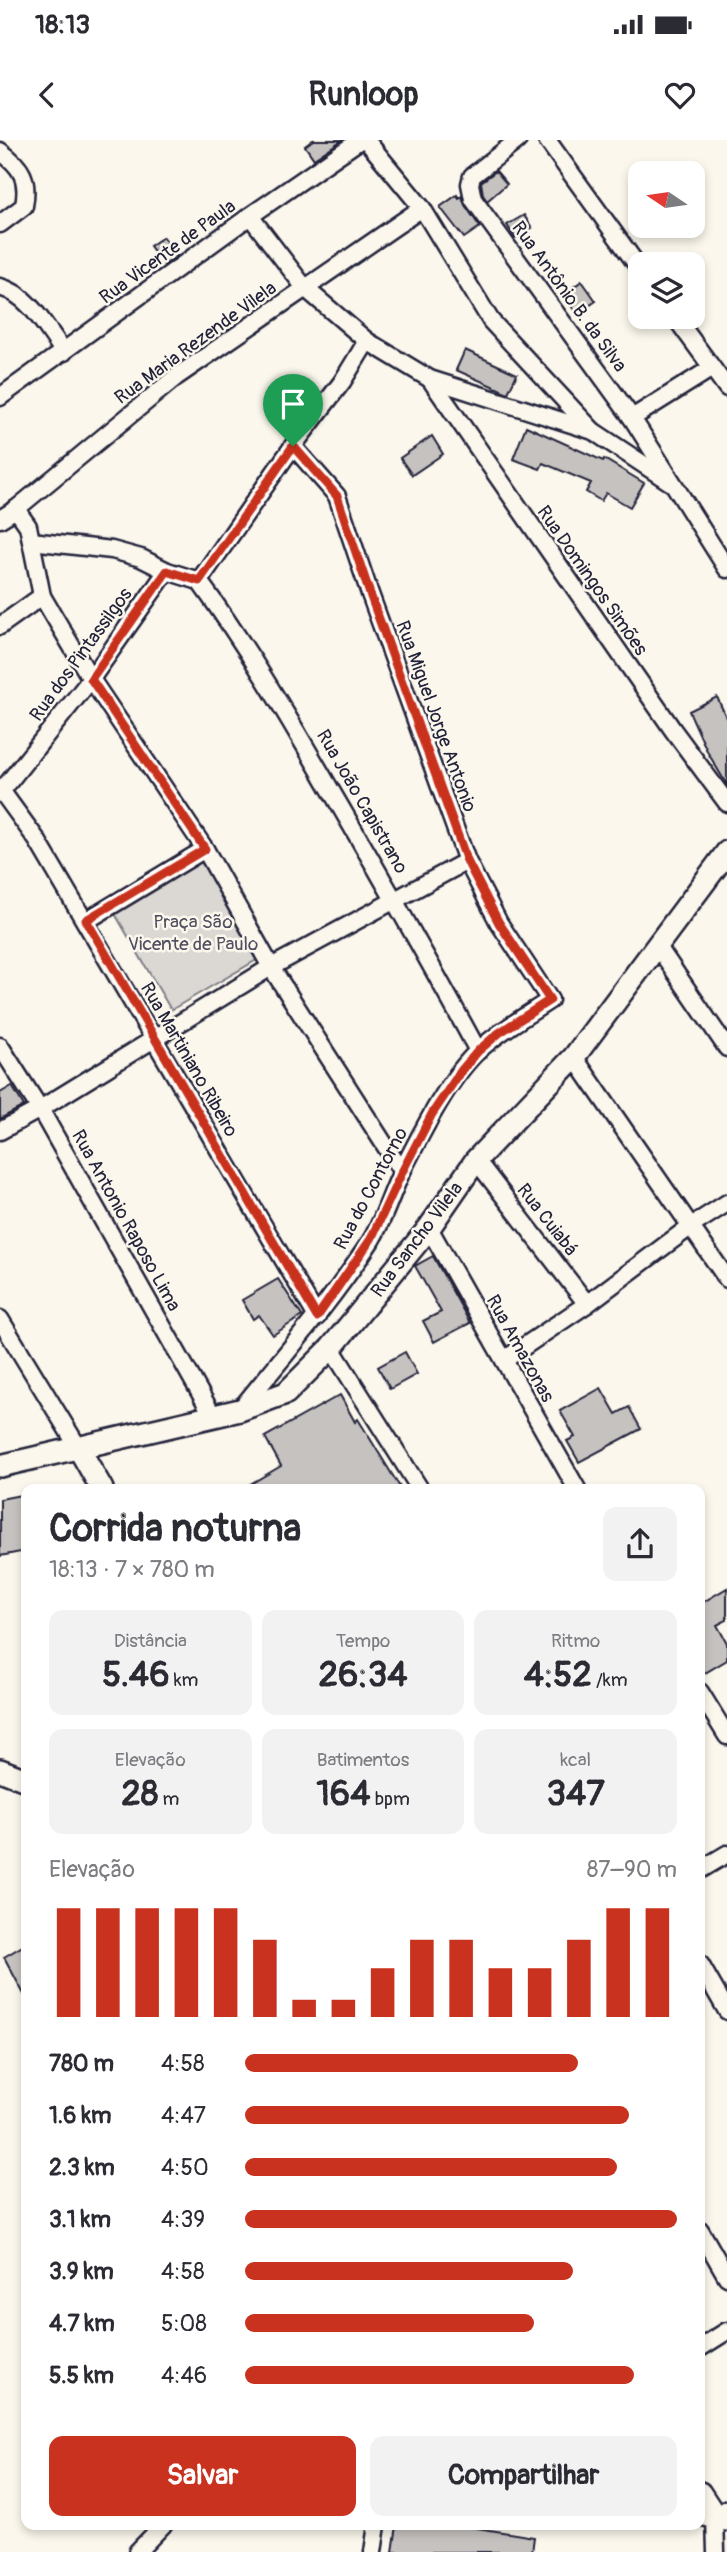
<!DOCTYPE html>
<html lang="pt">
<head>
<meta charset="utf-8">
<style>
	:root { --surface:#fff; --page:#f2f2f3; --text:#2b2b33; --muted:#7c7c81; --accent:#c8321e }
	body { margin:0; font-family:Pangolin,sans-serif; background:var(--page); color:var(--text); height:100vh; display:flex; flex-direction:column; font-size:26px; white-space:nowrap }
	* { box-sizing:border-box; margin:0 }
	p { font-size:23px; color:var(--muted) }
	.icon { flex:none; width:38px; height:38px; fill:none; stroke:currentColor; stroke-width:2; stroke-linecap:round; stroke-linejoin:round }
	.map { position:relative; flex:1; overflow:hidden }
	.drawer { position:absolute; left:21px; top:1344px; width:684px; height:1046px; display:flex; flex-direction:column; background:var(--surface); border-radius:14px; box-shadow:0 4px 10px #0003 }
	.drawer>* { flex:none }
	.needle { width:46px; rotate:283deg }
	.controls { position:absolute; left:628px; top:21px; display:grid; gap:14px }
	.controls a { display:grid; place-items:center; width:77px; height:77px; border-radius:14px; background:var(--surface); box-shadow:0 4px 10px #0003; font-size:35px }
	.pin { position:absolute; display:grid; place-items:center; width:60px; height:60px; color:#fff; margin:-72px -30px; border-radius:50% 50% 50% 0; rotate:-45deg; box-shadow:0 0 7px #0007 }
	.pin .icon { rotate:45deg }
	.round { display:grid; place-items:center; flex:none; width:74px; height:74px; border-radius:14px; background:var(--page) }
	.headline { display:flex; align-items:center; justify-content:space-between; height:119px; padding:0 28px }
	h1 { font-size:38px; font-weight:700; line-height:52px }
	.figures { display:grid; grid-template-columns:repeat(3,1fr); gap:10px; height:119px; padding:7px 28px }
	.figures div { display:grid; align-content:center; border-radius:14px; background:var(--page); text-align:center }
	.figures b { font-size:35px; font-weight:700 }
	.figures small { font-size:19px; font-weight:400 }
	.figures p { font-size:19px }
	.chart { height:196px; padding:14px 28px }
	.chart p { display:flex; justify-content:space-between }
	.chart svg { width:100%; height:126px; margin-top:7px; stroke:var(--accent); stroke-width:6 }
	.button { display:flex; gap:14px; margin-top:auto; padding:14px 28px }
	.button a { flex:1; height:80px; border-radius:14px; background:var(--accent); color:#fff; font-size:28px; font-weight:700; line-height:80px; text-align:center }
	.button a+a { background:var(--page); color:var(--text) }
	ul { padding:0 28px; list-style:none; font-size:23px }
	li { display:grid; grid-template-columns:112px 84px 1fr; align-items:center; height:52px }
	li i { height:18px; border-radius:9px; background:var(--accent) }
	.status { display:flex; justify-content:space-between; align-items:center; height:49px; padding:0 35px; background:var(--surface); direction:ltr }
	.status svg { height:19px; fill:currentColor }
	header { display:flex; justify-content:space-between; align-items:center; height:91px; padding:0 28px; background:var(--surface); font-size:32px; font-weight:700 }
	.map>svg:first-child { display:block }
	.green { fill:#dbd8d3; stroke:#7e7d87; stroke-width:2 }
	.building { fill:#c6c2c0; stroke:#22223b; stroke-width:2 }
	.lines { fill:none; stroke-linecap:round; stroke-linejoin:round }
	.minor-casing { stroke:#22223b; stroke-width:21 }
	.secondary-casing { stroke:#22223b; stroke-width:26 }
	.minor { stroke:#fbf7ec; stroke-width:16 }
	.secondary { stroke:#fbf7ec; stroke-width:21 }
	.route-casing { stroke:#fff; stroke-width:14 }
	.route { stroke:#c8321e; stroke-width:9 }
	.labels { text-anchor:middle; stroke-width:5; stroke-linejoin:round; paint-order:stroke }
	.street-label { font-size:19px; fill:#22223b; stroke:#fbf7ec }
	.park-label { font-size:19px; fill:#505061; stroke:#fbf7ec }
</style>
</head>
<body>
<div class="status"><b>18:13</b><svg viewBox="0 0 49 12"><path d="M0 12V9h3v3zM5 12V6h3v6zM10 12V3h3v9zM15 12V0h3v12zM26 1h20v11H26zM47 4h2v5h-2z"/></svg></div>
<header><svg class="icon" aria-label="back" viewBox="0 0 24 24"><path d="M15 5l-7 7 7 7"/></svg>Runloop<svg class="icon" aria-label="heart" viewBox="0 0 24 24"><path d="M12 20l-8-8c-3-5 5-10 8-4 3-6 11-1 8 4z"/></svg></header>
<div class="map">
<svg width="727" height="2412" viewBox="0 0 727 2412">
	<rect width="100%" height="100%" fill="#fbf7ec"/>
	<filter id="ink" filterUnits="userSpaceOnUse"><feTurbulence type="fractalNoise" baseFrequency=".0143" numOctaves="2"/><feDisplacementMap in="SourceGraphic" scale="14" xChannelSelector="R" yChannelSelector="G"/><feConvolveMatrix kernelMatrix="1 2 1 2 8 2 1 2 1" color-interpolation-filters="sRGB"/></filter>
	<g filter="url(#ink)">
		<path class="green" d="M215 713 272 811 171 870 114 772Z"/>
		<g class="building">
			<path d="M313 0H342L314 19 305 6Z"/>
			<path d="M496 31 507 44 487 61 483 55 481 42Z"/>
			<path d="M457 55 459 58 462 56 465 65 480 87 464 98 440 67Z"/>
			<path d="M524 75 532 88 515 98 507 85Z"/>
			<path d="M163 97 177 116 164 125 150 106Z"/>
			<path d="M582 141 596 161 577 174 563 154Z"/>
			<path d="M465 210 517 234 508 253 456 230Z"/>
			<path d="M526 286 603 321 604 319 644 343 630 367 606 353 601 361 586 352 591 343 543 323 540 329 513 319Z"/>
			<path d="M432 296 443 314 412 335 400 318Z"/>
			<path d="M717 557 727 579V645L708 613 689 571Z"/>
			<path d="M12 946 24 966 0 979V953Z"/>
			<path d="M433 1116 470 1183 434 1202 423 1181 441 1172 415 1126Z"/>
			<path d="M278 1139 302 1176 273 1195 259 1175 253 1179 242 1160Z"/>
			<path d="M405 1212 417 1234 390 1249 378 1227Z"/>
			<path d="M601 1248 616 1274 629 1267 641 1289 579 1322 567 1301 575 1297 560 1271Z"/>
			<path d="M340 1255 355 1282 358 1279 401 1349H242L281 1326 265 1297Z"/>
			<path d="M26 1354V1411L0 1416V1359Z"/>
			<path d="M727 1448V1480L717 1485 727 1503V1520L705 1533 700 1523V1464Z"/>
			<path d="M26 1804V1858L4 1817Z"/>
			<path d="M397 2385H459L534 2397 532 2412H393Z"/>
		</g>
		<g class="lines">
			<defs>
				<g id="minor">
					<path d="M366 0 422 68 491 181 592 290"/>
					<path d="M518 0 472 36 470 44 473 59 632 278 727 429"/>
					<path d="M547 0 640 129"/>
					<path d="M0 11C22 27 29 39 24 66L0 84"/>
					<path d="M250 76 305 148 367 201 430 239 593 291 670 342"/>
					<path d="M0 147C30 155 46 188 64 212"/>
					<path d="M675 177 727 248"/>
					<path d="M430 239 673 590 727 663"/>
					<path d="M0 257 250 76 360 0"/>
					<path d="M632 278 712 228"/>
					<path d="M16 369 28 386 42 456 91 539 205 709 271 827 402 1032"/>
					<path d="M0 379 16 369 176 237 422 68"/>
					<path d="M31 401 112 410 141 418 167 431 199 441"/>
					<path d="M199 441C252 513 295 589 340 666 387 747 433 828 478 911"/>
					<path d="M199 441 293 306 342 242 367 201"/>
					<path d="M0 486 42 456"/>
					<path d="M0 649 37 700 317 1177"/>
					<path d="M0 653 91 539 167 431"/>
					<path d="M86 781 205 709"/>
					<path d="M656 804 727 908"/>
					<path d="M0 906 40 969 213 1276"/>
					<path d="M574 917 727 1139"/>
					<path d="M0 991 40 969 271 827 467 721"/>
					<path d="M476 1020 587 1164"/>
					<path d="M429 1088 577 1349"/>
					<path d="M0 1179 78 1307"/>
					<path d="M331 1208 420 1349"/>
					<path d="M504 1220 587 1164 691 1086 727 1063"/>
					<path d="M240 1270C284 1215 331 1162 370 1102 384 1080 391 1053 403 1029 422 992 449 937 480 909 501 890 526 876 550 860L499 783 467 721 370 454 337 356 293 306"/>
					<path d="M700 1552 727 1596"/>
					<path d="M700 1730 727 1714"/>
					<path d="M700 1824 727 1871"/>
					<path d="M700 2090 727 2137"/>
					<path d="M700 2208 727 2191"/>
					<path d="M137 2412 163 2385"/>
					<path d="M373 2412 377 2385"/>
					<path d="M716 2412 715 2376 727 2369"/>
				</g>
				<g id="secondary">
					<path d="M78 1307 102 1349"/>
					<path d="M0 1326 240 1270 286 1253 331 1208 429 1088 476 1020 574 917 727 712"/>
					<path d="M0 1630 26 1640"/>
					<path d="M700 2353 715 2376"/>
					<path d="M700 2374 727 2380"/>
				</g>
			</defs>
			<use href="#minor" class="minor-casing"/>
			<use href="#secondary" class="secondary-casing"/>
			<use href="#minor" class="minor"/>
			<use href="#secondary" class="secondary"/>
		</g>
	</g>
	<g class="lines" filter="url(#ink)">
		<defs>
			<path id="route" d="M293 306 337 356 370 454 467 721 499 783 550 860 499 893 478 911 461 931 432 974 402 1032 371 1099 317 1177 86 780 205 709 91 539 167 431 199 441Z"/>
		</defs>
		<use href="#route" class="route-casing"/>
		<use href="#route" class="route"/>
	</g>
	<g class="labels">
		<g class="street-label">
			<text transform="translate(167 111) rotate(-36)" y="7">Rua Vicente de Paula</text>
			<text transform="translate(570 156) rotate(54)" y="7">Rua Antônio B. da Silva</text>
			<text transform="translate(195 202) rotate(-36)" y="7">Rua Maria Rezende Vilela</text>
			<text transform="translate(593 440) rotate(55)" y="7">Rua Domingos Simões</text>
			<text transform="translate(80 514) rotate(-54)" y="7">Rua dos Pintassilgos</text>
			<text transform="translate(437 576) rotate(70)" y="7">Rua Miguel Jorge Antonio</text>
			<text transform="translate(363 661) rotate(60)" y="7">Rua João Capistrano</text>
			<text transform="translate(190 919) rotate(60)" y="7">Rua Martiniano Ribeiro</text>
			<text transform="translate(370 1048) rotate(-62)" y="7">Rua do Contorno</text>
			<text transform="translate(548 1079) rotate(52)" y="7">Rua Cuiabá</text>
			<text transform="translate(127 1080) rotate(61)" y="7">Rua Antonio Raposo Lima</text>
			<text transform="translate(416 1099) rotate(-53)" y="7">Rua Sancho Vilela</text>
			<text transform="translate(521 1208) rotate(61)" y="7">Rua Amazonas</text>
		</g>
		<g class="park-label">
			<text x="193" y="788">Praça São<tspan x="193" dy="22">Vicente de Paulo</tspan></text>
		</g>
	</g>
</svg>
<div class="controls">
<a><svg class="needle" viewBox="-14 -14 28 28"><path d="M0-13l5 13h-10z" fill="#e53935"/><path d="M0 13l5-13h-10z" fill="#7c7c81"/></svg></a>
<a><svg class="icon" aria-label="layers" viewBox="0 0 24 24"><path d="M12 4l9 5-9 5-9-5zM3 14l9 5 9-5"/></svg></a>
</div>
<div class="pin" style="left:293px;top:306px;background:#1e9e55"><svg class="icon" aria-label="arrive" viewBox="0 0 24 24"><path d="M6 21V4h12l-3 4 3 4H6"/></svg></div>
<section class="drawer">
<div class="headline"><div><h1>Corrida noturna</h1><p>18:13 · 7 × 780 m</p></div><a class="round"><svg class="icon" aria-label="share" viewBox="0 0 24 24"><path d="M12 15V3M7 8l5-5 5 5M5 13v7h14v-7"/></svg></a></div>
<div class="figures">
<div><p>Distância</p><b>5.46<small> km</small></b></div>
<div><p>Tempo</p><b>26:34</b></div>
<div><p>Ritmo</p><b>4:52<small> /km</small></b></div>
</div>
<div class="figures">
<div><p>Elevação</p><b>28<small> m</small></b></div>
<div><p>Batimentos</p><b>164<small> bpm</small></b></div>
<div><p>kcal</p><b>347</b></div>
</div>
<div class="chart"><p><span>Elevação</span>87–90 m</p>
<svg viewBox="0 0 160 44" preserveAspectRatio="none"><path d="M5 44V6M15 44V6M25 44V6M35 44V6M45 44V6M55 44V17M65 44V38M75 44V38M85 44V27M95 44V17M105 44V17M115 44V27M125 44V27M135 44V17M145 44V6M155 44V6"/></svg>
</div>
<ul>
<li><b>780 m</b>4:58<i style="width:77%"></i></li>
<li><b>1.6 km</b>4:47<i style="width:89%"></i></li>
<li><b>2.3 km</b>4:50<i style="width:86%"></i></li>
<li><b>3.1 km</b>4:39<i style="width:100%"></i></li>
<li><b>3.9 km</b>4:58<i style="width:76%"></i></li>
<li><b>4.7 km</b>5:08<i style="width:67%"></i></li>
<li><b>5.5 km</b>4:46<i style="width:90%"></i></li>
</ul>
<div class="button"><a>Salvar</a><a>Compartilhar</a></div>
</section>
</div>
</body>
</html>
